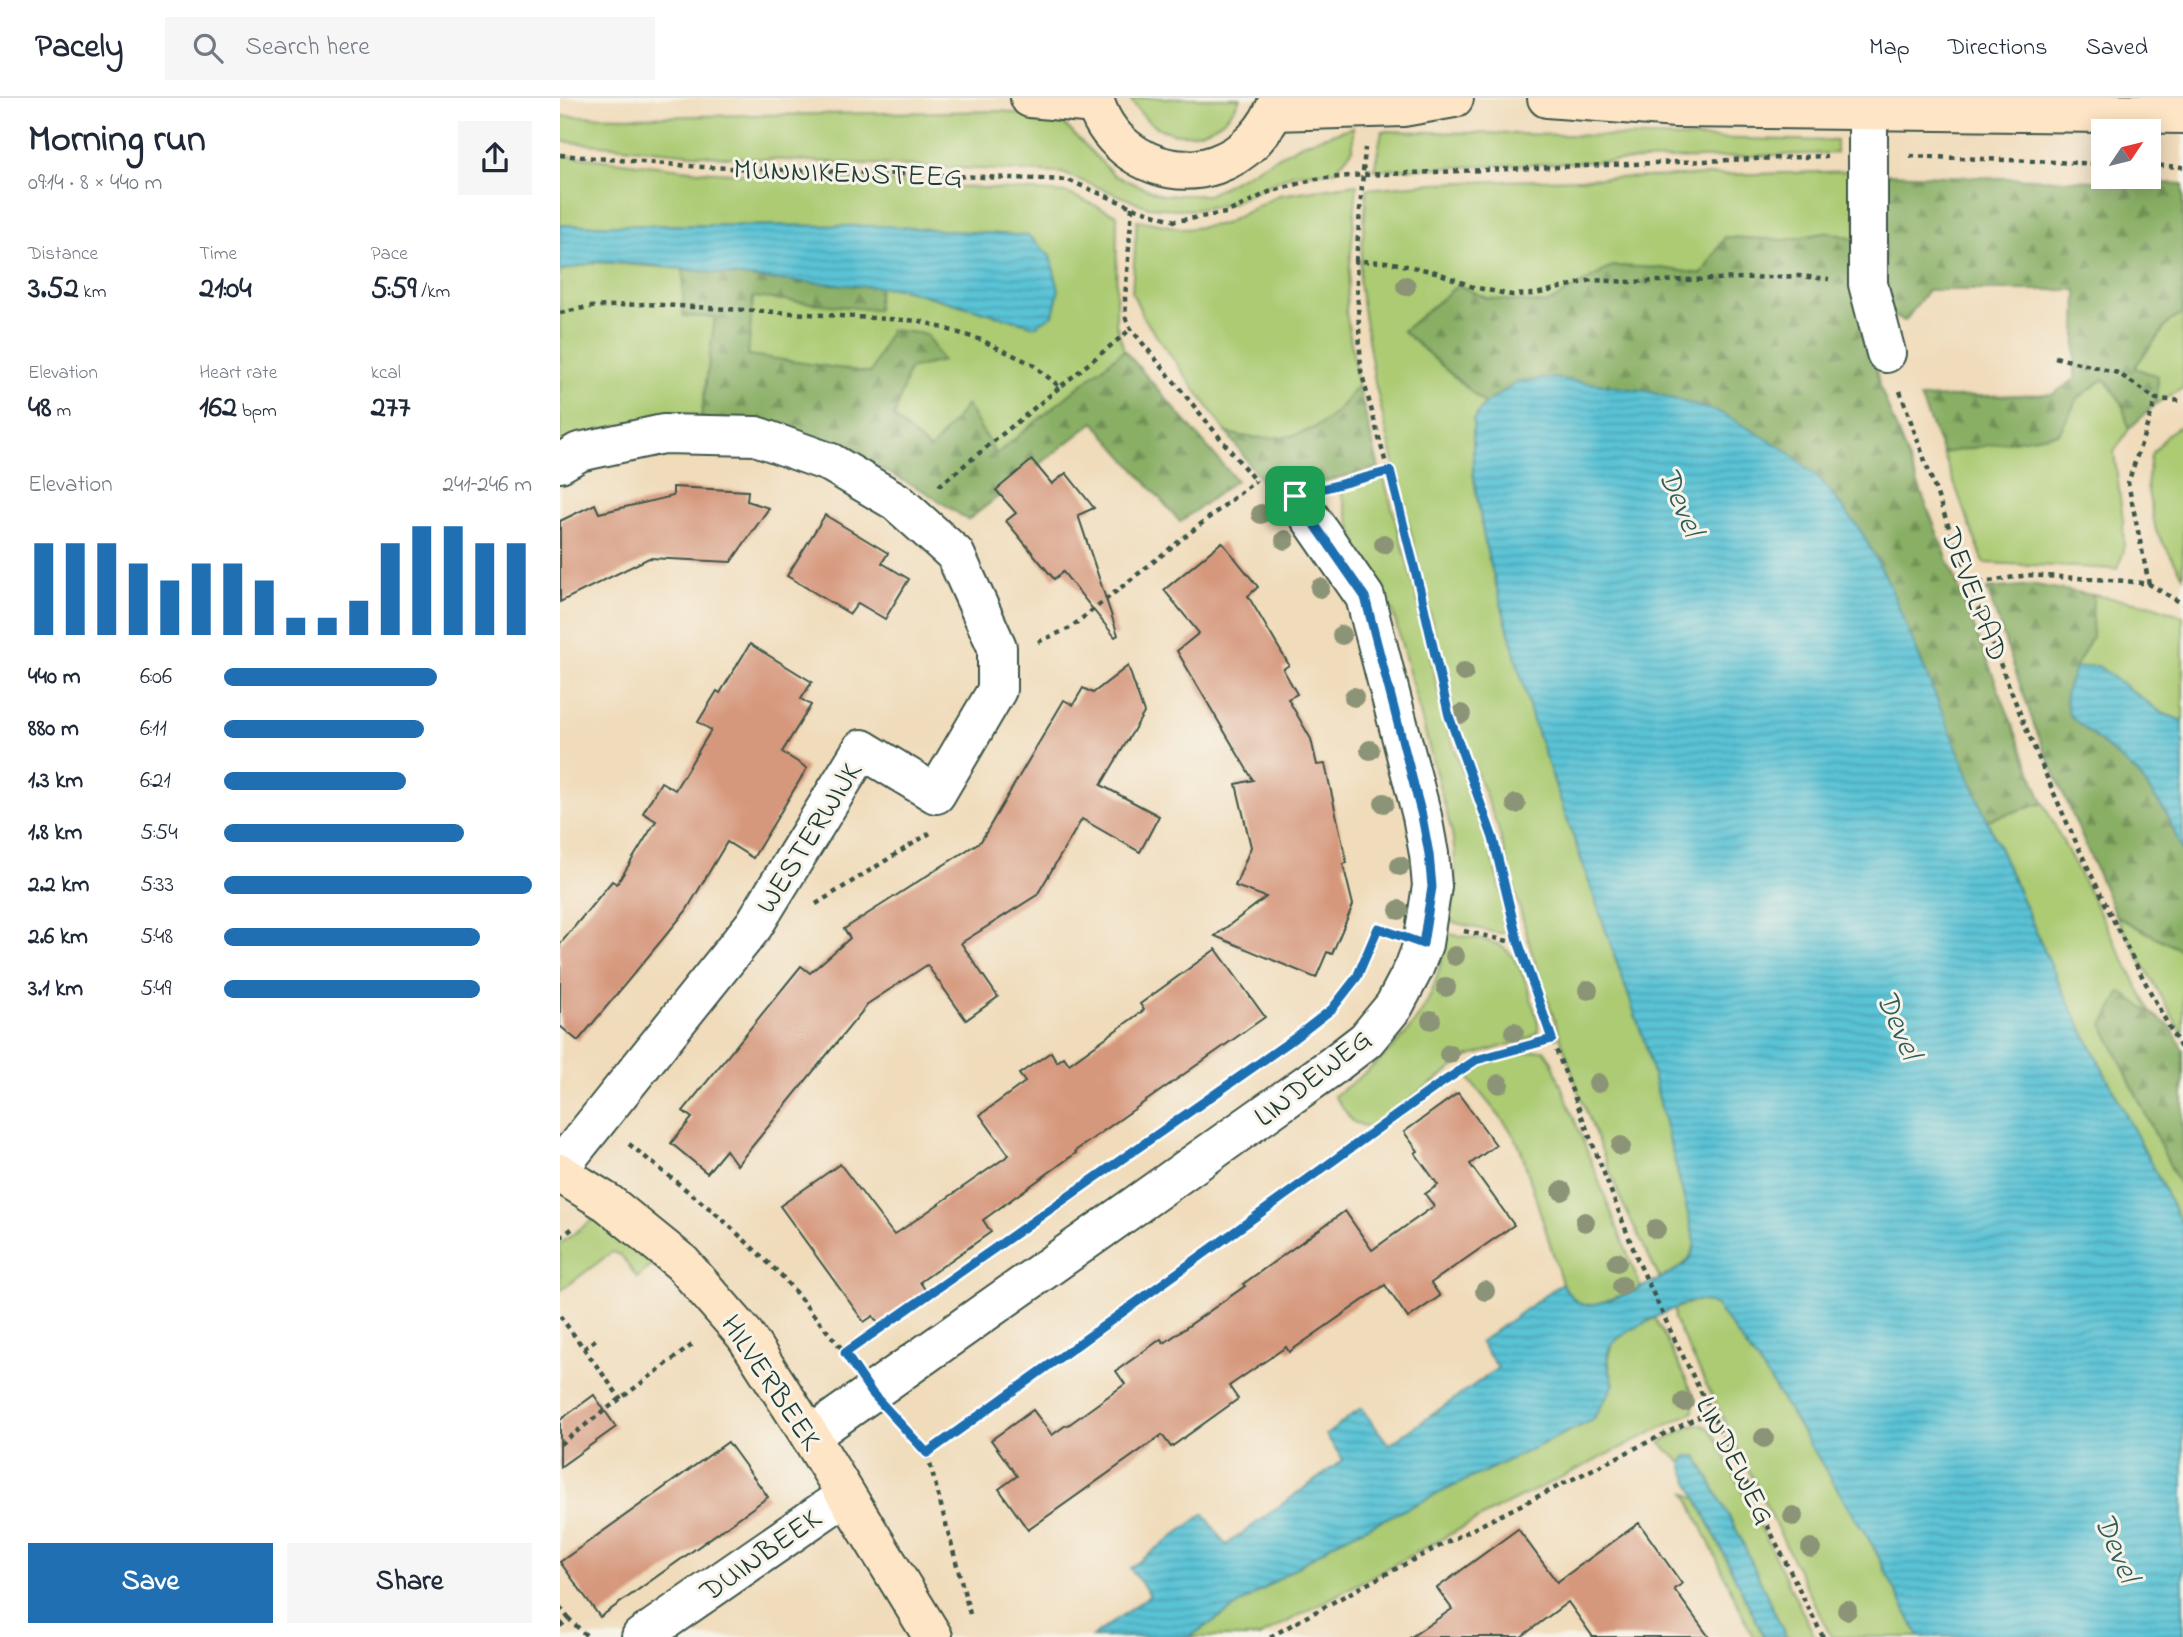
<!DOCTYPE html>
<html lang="en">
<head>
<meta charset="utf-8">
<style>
	:root { --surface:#fff; --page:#f6f6f7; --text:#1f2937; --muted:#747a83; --line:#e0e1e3; --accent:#1f6fb2 }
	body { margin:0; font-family:"Indie Flower",sans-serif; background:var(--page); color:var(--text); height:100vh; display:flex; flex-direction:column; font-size:26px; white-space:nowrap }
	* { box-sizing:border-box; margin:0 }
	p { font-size:23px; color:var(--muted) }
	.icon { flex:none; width:38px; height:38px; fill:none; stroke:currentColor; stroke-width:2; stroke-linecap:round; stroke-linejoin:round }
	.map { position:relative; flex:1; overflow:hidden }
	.sheet { display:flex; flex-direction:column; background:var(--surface); width:560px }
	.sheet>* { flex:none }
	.needle { width:46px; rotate:55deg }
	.controls { position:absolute; left:1531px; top:21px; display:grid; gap:14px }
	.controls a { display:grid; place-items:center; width:70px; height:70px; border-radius:0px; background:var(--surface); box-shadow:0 4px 18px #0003; font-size:35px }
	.pin { position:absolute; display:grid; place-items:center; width:60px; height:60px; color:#fff; margin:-30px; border-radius:14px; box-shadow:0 4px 10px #0006 }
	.round { display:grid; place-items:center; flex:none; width:74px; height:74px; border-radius:0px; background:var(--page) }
	.headline { display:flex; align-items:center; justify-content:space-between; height:119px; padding:0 28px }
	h1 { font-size:38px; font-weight:800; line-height:52px }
	.metrics { display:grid; grid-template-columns:repeat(3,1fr); gap:10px; height:119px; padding:7px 28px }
	.metrics div { display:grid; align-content:center }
	.metrics b { font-size:30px; font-weight:800 }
	.metrics small { font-size:19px; font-weight:400 }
	.metrics p { font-size:19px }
	.chart { height:196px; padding:14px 28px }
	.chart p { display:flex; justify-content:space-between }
	.chart svg { width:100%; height:126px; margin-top:7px; stroke:var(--accent); stroke-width:6 }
	.action { display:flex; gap:14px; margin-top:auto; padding:14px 28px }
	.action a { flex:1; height:80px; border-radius:0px; background:var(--accent); color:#fff; font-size:28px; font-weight:800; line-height:80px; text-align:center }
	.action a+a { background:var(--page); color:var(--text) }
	ul { padding:0 28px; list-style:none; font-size:23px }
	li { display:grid; grid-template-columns:112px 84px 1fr; align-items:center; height:52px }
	li i { height:18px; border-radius:9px; background:var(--accent) }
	header { display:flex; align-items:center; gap:42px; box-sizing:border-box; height:98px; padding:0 35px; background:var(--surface); border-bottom:2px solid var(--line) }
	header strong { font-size:33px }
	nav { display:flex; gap:38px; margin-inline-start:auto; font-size:24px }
	.search { width:490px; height:63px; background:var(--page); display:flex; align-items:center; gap:18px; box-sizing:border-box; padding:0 24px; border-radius:0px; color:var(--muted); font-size:26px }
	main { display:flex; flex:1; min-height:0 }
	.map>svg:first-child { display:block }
	.green { fill:#accb73; stroke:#668454; stroke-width:2 }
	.forest { fill:url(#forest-firs); stroke:#54764c; stroke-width:2 }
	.water { fill:url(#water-rules); stroke:#3c8085; stroke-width:2 }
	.building { fill:#d6987d }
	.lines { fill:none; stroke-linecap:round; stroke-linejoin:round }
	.street-casing { stroke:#3e5548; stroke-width:42 }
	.secondary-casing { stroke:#3e5548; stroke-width:42 }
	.path { stroke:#3e5548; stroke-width:4.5; stroke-dasharray:5 5; stroke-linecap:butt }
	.street { stroke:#fff; stroke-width:38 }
	.secondary { stroke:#fde5c5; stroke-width:38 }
	.tree { fill:#8c9477 }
	.route-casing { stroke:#fff; stroke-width:14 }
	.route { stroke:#1f6fb2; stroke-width:9 }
	.labels { text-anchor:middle; stroke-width:6; stroke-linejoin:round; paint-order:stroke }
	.street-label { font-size:30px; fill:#1f3d34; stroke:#f7f3e8 }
	.water-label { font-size:32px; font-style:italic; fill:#2e5e5c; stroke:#f7f3e8 }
</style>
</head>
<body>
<header>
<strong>Pacely</strong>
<div class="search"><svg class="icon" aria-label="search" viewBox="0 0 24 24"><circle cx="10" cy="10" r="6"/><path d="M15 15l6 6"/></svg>Search here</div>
<nav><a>Map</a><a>Directions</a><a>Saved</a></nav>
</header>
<main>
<section class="sheet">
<div class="headline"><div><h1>Morning run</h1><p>09:14 · 8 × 440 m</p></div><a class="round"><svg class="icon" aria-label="share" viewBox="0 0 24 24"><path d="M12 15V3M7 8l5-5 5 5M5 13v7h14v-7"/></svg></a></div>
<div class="metrics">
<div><p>Distance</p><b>3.52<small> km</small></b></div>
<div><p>Time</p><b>21:04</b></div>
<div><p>Pace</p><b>5:59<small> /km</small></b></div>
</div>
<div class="metrics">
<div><p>Elevation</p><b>48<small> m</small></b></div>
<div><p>Heart rate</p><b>162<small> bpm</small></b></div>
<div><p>kcal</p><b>277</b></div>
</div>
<div class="chart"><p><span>Elevation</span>241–246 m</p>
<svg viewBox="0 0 160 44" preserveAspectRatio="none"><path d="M5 44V12M15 44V12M25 44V12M35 44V19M45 44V25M55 44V19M65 44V19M75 44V25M85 44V38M95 44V38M105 44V32M115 44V12M125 44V6M135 44V6M145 44V12M155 44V12"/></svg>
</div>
<ul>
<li><b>440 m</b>6:06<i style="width:69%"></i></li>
<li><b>880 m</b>6:11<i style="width:65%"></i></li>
<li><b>1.3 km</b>6:21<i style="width:59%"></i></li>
<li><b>1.8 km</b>5:54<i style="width:78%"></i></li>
<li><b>2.2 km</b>5:33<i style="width:100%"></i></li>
<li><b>2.6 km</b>5:48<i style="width:83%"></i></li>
<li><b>3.1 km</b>5:49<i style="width:83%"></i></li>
</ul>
<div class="action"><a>Save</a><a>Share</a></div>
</section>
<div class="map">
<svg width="1623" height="1539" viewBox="0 0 1623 1539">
	<defs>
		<pattern id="forest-firs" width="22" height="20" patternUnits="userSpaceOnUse" patternTransform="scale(1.75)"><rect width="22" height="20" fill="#89af65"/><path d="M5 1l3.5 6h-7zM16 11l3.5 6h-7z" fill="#6f9054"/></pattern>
		<pattern id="water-rules" width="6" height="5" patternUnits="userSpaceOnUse" patternTransform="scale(1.75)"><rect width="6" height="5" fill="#5ac3d6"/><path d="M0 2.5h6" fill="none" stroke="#4aa0ae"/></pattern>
	</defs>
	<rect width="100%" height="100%" fill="#f7f3e8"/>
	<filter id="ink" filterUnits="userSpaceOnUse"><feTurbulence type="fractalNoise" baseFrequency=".0143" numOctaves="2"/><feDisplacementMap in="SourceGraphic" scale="14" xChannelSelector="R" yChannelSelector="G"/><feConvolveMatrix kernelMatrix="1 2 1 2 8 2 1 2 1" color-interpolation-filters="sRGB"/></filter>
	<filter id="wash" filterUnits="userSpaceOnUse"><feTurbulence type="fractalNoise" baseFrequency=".00686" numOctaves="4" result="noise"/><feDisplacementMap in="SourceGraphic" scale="28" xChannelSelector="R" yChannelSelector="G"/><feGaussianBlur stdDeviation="1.57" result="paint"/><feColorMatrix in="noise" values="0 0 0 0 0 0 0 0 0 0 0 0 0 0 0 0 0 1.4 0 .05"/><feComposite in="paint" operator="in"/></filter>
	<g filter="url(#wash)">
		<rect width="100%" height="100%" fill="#f0dbba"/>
		<g class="green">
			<path d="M570 0H680C667 29 631 45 601 31 587 25 577 12 570 0Z"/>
			<path d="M444 13 504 26 555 78 602 97H648L742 46 793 29V51L775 73 733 76 669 106 633 112 588 109 502 75 164 59 0 43V18L75 19Z"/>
			<path d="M822 33 1276 43V55L814 72Z"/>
			<path d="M0 57 139 73 507 95 557 117 556 225 564 252 436 357 370 352 334 320 349 271 330 233 311 275 188 257 193 198 316 212 319 189 342 191 475 228 324 128 0 127Z"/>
			<path d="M1298 73 1296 142 1269 134 1226 142 1165 139 1142 176 1100 170 1053 168 986 206 926 200 898 187 843 233 925 306 913 322V375L925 446 973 623 1085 945 1135 1144C1131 1167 1118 1170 1100 1181L1062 1104 1019 995 971 852 938 730 894 616 815 285 799 185 807 91 874 85Z"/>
			<path d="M797 86 786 214 798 287C791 296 785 305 777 313 749 343 704 344 667 335L585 222 572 194 577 122 626 131 664 126 719 97Z"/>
			<path d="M37 164 123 171V218L156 219 141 321 0 350V173Z"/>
			<path d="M1623 216V290L1596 306 1598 278 1574 270 1610 223Z"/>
			<path d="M1544 280 1562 305 1569 331 1554 354 1563 422 1564 453 1557 471 1424 465 1383 355 1499 335 1518 300Z"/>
			<path d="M1623 326V478L1596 433 1587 388 1591 357 1608 336Z"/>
			<path d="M820 380 825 383 826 388 860 510 884 621 930 751 945 808 949 827 945 835H936L889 823C897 792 897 766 892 735L833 514 805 475 781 394 787 388Z"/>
			<path d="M1533 497 1592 507 1623 518V623L1602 615 1538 568 1515 570Z"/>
			<path d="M1483 705 1623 977V1128L1500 888 1427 722Z"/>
			<path d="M1556 818 1623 853V937Z"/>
			<path d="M888 836C903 839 923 840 937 846 964 858 970 900 978 924V933L970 940 908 959 810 1030 793 1024 774 998C810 973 856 936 872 893 879 875 883 855 888 836Z"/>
			<path d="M984 952 991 962 1081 1190C1068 1194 1033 1211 1021 1206 1012 1202 1007 1193 1002 1185L960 1049 949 1030 905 976C929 962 957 955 984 952Z"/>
			<path d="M36 1119 94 1165 77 1180 61 1157 52 1154 0 1193V1146Z"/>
			<path d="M1134 1203H1145L1156 1208 1206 1276 1313 1448 1359 1539H1271L1114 1221V1211Z"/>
			<path d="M1095 1220 1134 1297 1133 1314 941 1409 699 1539H629L776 1444 1033 1322 1054 1286C1038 1241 1060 1238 1095 1220Z"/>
			<path d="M1139 1326C1149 1328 1152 1334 1157 1342L1255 1539H1226L1179 1437 1137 1358H1127L1122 1365 1100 1345 1129 1329Z"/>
			<path d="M1126 1395 1137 1401 1204 1539H1193Z"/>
		</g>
		<g class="forest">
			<path d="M1325 76 1623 86V216L1610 223 1574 270 1598 278 1596 306 1569 331 1562 305 1544 281 1518 300 1499 335 1383 355 1360 300 1493 296 1515 281 1517 192H1368L1345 223 1325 215Z"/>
			<path d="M1269 134 1296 142 1298 192 1320 289 1483 705 1427 722 1327 482 1301 433 1263 384 1086 293 993 280 958 284 925 306 843 233 898 187 926 200 986 206 1053 168 1100 170 1142 176 1165 139 1226 142Z"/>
			<path d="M123 171 204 181 319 189 317 212 193 199 188 257 311 275 330 232 366 236 382 263 349 271 334 320 370 352 407 307 436 356 564 252 676 382 620 424 534 324 408 422 364 393 286 353 141 321 155 219 123 218Z"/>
			<path d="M798 287 819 370 711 396 667 335C704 344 749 343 777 313 785 305 791 296 798 287Z"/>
			<path d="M1475 487 1533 497 1532 539 1515 570 1509 617 1578 676 1608 718 1623 756V853L1556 818 1475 630 1427 491Z"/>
			<path d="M1561 894 1611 929 1623 952V1095L1543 927Z"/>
		</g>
		<g class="water">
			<path d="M0 127 324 128 469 138 490 158 499 191 493 217 475 228 342 191 204 181 90 167 37 164 0 173Z"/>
			<path d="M993 280 1087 293 1161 315 1225 351 1263 384 1301 433 1327 481 1427 722 1500 888 1623 1128V1539H1359L1313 1448 1206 1276 1156 1208C1149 1205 1143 1202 1136 1203 1120 1206 1056 1236 1050 1249 1044 1260 1050 1276 1054 1286L1033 1322 776 1444 629 1539H532L590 1497 570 1470 644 1416 666 1447 783 1362 766 1337 801 1310 829 1347 938 1270 920 1244 1002 1185C1007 1193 1012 1201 1020 1206 1034 1213 1115 1177 1127 1164 1132 1158 1134 1152 1135 1144L1085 945 973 623 925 446 913 375V322L925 306 958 284Z"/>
			<path d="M1538 568 1602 615 1623 623V756L1608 718 1578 676 1509 617 1505 597 1515 570Z"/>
			<path d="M1127 1358H1137L1179 1437 1226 1539H1204L1124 1373 1122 1365Z"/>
		</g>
		<g id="blocks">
			<g class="building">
				<path d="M472 362 492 386 506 375 534 410 518 417 558 537 555 539 503 474 494 481 446 423 456 415 436 392Z"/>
				<path d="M113 389 188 393 187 403 209 410 171 464 89 460 0 504V423L35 406 39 415 113 398Z"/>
				<path d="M265 417 328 455 322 465 349 481 325 521 298 505 290 516 227 478Z"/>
				<path d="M662 444 698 489 688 498 729 567 723 571 737 596 728 601 751 641 757 667 765 666 787 765 783 766 793 807 772 856 767 854 756 880 655 838 706 799 675 788 691 749 676 686 693 682 617 553 639 535 604 492Z"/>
				<path d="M190 546 252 584 241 601 251 607 222 654 247 670 193 760 167 744 126 813 18 943 0 928V846L52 783 57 786 96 723 83 715 101 684 115 692 151 632 138 624 157 593 160 595Z"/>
				<path d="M568 568 584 615 541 687 599 718 580 754 522 721 477 797 401 845 438 899 406 922 367 867 309 905 177 1067 166 1052 147 1075 111 1045 132 1020 123 1013 241 868 250 875 290 840 284 831 421 743 504 602 513 607 523 590 533 595Z"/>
				<path d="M656 851 705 919 515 1053 516 1055 423 1122 431 1134 360 1184 366 1193 319 1227 313 1218 304 1224 220 1108 280 1066 334 1137 449 1057 420 1017 465 984 459 976 491 954 497 964 504 959 509 966 584 912 580 906Z"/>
				<path d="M898 995 936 1047 910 1066 954 1127 871 1185 880 1198 848 1220 825 1187 729 1254 726 1249 669 1288 678 1301 611 1349 602 1337 468 1432 439 1391 457 1378 431 1342 473 1312 492 1337 506 1327 507 1328 565 1286 556 1273 601 1241 604 1245 685 1188 683 1186 785 1113 812 1152 874 1108 865 1096 878 1087 855 1055 858 1053 844 1034Z"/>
				<path d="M34 1297 56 1329 0 1369V1322Z"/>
				<path d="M168 1344 208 1399 40 1519 0 1464Z"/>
				<path d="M1079 1425 1122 1486 1114 1491 1149 1539H1033L1008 1504 961 1539H851L892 1511 877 1490 958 1431 997 1484Z"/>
			</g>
		</g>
	</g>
	<g filter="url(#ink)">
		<use href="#blocks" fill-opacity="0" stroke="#3e5548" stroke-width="2"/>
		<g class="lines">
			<defs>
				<g id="street">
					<path d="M1308 0V186L1326 255"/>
					<path d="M0 365 19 354 103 336 196 338 271 365 337 404 395 456 437 549V592L376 696 302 651 194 827 0 1069"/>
					<path d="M250 1338 771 969 806 942 834 908 854 870 863 846 872 788 869 756 862 718 805 499 735 398"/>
					<path d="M81 1539 285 1398"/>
				</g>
				<g id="secondary">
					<path d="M470 0 535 6"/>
					<path d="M534 0C539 20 550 37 566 50 623 95 697 66 719 0"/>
					<path d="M987 0 1116 10 1623 16"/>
					<path d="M715 13 843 9 894 0"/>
					<path d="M0 1075 48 1105 122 1165 185 1237 250 1338 373 1539"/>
				</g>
			</defs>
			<use href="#street" class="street-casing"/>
			<use href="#secondary" class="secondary-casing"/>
			<g class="path">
				<path d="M0 57 142 69 508 82 572 109 615 123 666 115 709 94 756 81 802 77 1267 58"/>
				<path d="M1350 58 1544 66"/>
				<path d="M1589 67 1623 69"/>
				<path d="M572 109 565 200 566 221 571 231 696 384"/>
				<path d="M796 163 805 50"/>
				<path d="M0 215 28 209 86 206 361 223 421 242 472 266 500 289 571 231"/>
				<path d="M1495 259 1558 275 1596 301"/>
				<path d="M1340 293C1387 424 1433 556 1489 684 1529 776 1574 866 1623 954"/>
				<path d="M775 387 829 373"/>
				<path d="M379 388 500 289"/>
				<path d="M1409 486 1468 477 1566 483 1589 486 1623 506"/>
				<path d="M1589 486 1568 385 1596 301 1623 303"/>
				<path d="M478 544 510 530 695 383"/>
				<path d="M256 806 370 735"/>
				<path d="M904 833 948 843H958"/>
				<path d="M69 1046 160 1119 221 1177 286 1256"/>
				<path d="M0 1140 13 1130"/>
				<path d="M0 1218 61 1301"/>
				<path d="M24 1251 36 1241"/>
				<path d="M285 1255 732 942 772 911 797 879 818 829 826 832"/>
				<path d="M338 1323 367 1355"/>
				<path d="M0 1346 136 1244"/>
				<path d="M0 1509 9 1521"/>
				<path d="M410 1516 367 1355 877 988 917 962 992 941"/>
				<path d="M0 1528 9 1521 28 1539"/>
				<path d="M710 1539C854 1458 1003 1386 1151 1313"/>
				<path d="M1263 1539 1113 1238 1078 1163 978 905 958 843 933 740 889 618 861 496 801 273 796 163 828 164 876 174 913 189 952 197 976 196 1032 182 1071 184 1239 178 1269 181"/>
			</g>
			<use href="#street" class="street"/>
			<use href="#secondary" class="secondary"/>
		</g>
		<g class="tree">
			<circle cx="846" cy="188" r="10"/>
			<circle cx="701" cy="416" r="10"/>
			<circle cx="725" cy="442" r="10"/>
			<circle cx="824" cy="446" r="10"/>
			<circle cx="760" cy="490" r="10"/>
			<circle cx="782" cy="537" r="10"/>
			<circle cx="904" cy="574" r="10"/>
			<circle cx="794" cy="599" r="10"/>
			<circle cx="901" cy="616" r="10"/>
			<circle cx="810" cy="652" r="10"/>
			<circle cx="824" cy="705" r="10"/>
			<circle cx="956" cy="706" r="10"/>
			<circle cx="840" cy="768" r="10"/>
			<circle cx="839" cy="812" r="10"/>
			<circle cx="895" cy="858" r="10"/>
			<circle cx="886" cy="889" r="10"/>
			<circle cx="1028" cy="892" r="10"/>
			<circle cx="871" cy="922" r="10"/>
			<circle cx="954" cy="934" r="10"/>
			<circle cx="889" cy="956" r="10"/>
			<circle cx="1038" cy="985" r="10"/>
			<circle cx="939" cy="986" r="10"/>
			<circle cx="1061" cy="1048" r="10"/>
			<circle cx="1002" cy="1093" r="10"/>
			<circle cx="1025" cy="1124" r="10"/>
			<circle cx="1096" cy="1131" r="10"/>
			<circle cx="1057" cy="1164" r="10"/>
			<circle cx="1062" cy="1188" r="10"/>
			<circle cx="925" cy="1193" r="10"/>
			<circle cx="1124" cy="1304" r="10"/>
			<circle cx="1204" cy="1340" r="10"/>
			<circle cx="1233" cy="1418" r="10"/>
			<circle cx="1251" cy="1450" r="10"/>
			<circle cx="1287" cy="1512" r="10"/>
		</g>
	</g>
	<g class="lines" filter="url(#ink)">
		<defs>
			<path id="route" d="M830 373 861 496 889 618 933 740 958 843 992 941 916 962 877 988 367 1355 312 1295 285 1255 732 942 772 911 797 879 818 830 863 846 872 789 869 756 862 718 805 499 735 398Z"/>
		</defs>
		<use href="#route" class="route-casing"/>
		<use href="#route" class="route"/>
	</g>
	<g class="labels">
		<g class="street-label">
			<text transform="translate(288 74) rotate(2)" y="10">MUNNIKENSTEEG</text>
			<text transform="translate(1415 496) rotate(69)" y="10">DEVELPAD</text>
			<text transform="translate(248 739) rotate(-58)" y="10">WESTERWIJK</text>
			<text transform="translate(752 979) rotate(-38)" y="10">LINDEWEG</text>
			<text transform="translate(212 1284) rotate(56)" y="10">HILVERBEEK</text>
			<text transform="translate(1176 1362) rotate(63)" y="10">LINDEWEG</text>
			<text transform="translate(200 1456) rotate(-35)" y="10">DUINBEEK</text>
		</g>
		<g class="water-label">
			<text transform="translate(1122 403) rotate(67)" y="11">Devel</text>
			<text transform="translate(1340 926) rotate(67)" y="11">Devel</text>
			<text transform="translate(1558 1449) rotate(67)" y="11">Devel</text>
		</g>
	</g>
</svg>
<div class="controls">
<a><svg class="needle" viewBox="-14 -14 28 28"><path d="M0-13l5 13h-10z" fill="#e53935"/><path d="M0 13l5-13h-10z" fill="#747a83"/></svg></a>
</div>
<div class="pin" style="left:735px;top:398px;background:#1e9e55"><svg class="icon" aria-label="arrive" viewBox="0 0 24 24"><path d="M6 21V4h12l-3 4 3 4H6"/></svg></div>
</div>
</main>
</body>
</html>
